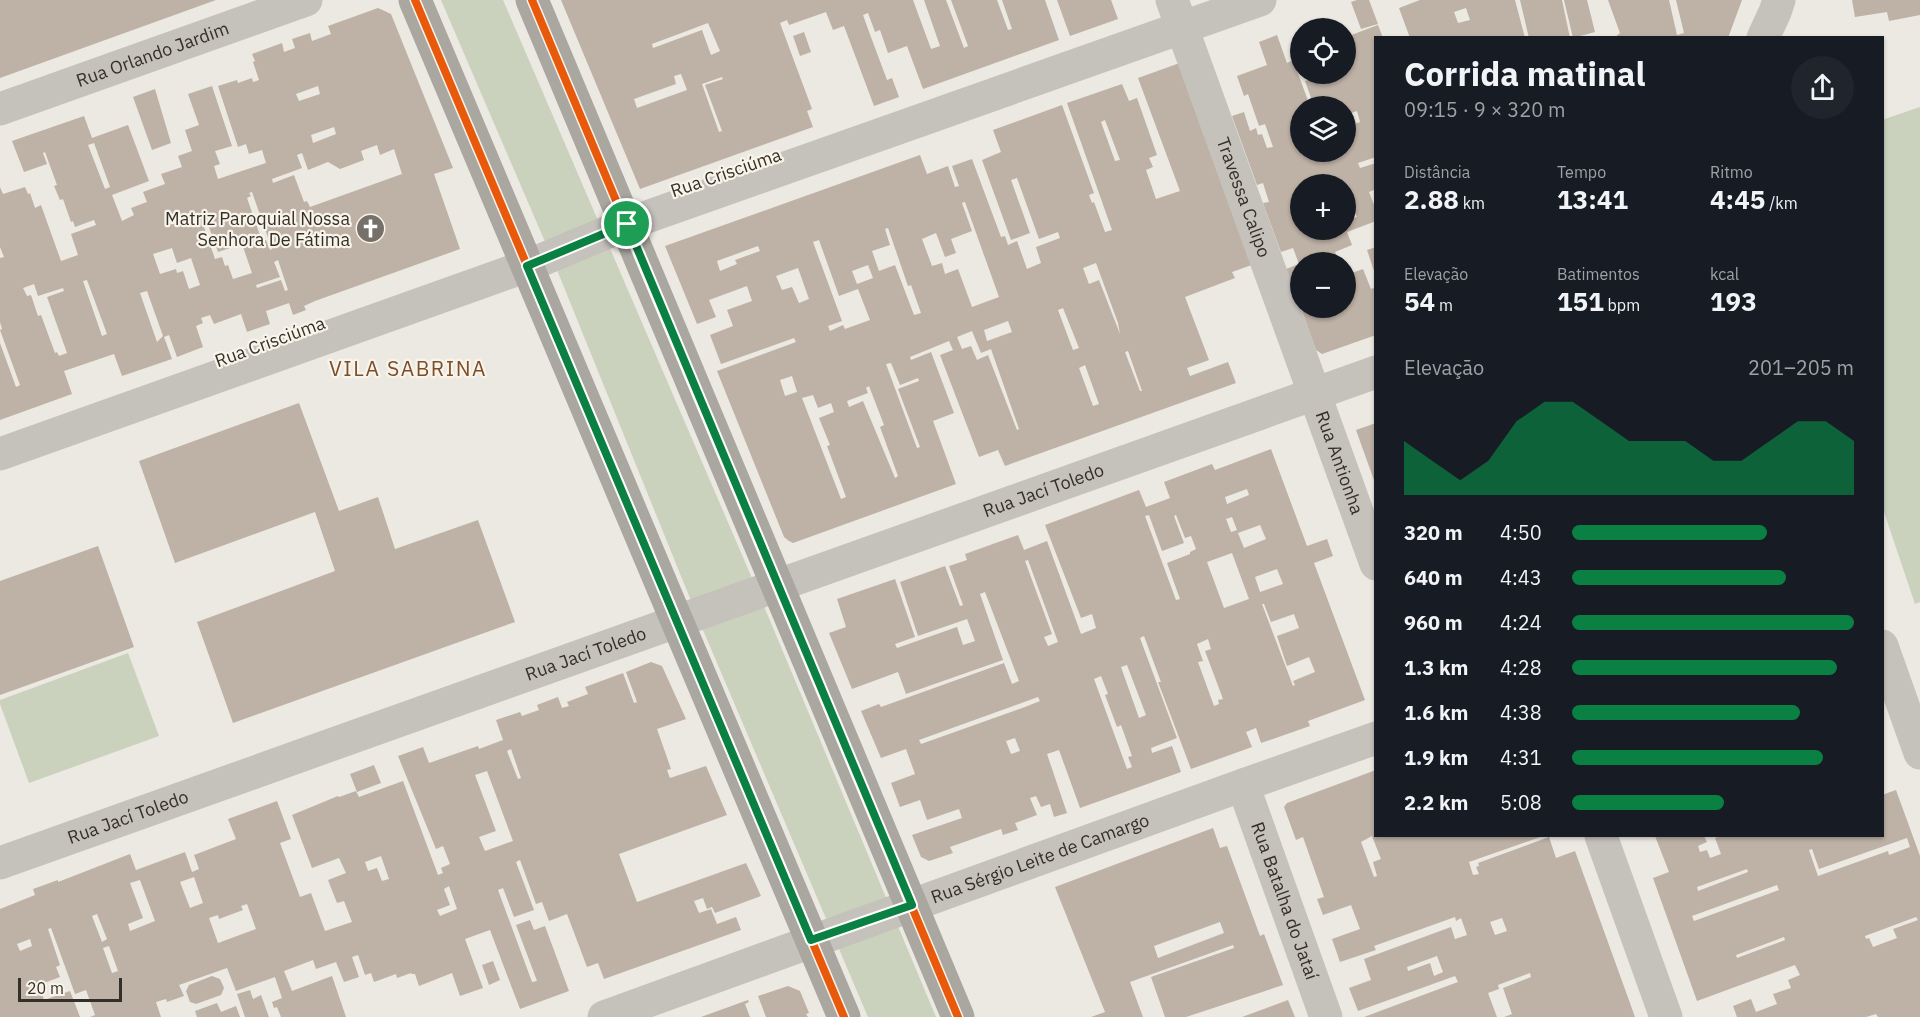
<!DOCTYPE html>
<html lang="pt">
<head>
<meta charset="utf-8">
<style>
	:root { --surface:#171b24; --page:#20242c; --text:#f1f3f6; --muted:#9ea1a6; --accent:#0b8043 }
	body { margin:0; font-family:"IBM Plex Sans",sans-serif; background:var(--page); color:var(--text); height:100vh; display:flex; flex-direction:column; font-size:22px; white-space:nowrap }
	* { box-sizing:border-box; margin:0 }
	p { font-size:20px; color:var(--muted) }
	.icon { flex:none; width:33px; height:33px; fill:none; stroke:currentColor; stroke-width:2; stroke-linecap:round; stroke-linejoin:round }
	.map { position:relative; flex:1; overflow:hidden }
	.drawer { position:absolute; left:1374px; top:36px; width:510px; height:801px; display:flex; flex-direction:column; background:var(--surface); border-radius:0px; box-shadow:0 2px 4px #0004 }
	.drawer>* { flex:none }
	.tools { position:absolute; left:1290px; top:18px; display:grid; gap:12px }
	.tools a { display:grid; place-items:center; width:66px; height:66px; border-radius:50%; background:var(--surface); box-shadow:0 2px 4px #0004; font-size:30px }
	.scale { position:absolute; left:18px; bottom:15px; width:104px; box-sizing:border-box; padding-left:6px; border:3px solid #352f29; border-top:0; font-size:16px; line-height:21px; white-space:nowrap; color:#352f29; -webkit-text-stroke:4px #f8f4ea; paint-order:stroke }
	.pin { position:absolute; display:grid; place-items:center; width:51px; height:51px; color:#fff; margin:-26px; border:3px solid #fff; border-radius:50%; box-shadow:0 2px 6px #0007 }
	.round { display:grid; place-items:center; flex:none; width:63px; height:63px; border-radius:32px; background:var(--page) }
	.summary { display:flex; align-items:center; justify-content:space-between; height:102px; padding:0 30px }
	h1 { font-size:33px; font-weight:700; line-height:45px }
	.figures { display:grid; grid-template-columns:repeat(3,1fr); gap:9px; height:102px; padding:6px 30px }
	.figures div { display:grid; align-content:center }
	.figures b { font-size:26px; font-weight:700 }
	.figures small { font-size:16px; font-weight:400 }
	.figures p { font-size:16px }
	.chart { height:168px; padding:12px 30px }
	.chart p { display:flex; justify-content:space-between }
	.chart svg { width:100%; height:108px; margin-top:6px; fill:var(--accent); opacity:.7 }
	ul { padding:0 30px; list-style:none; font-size:20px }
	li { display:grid; grid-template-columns:96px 72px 1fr; align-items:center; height:45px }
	li i { height:15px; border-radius:8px; background:var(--accent) }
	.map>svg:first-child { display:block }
	.green { fill:#cad1bd }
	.building { fill:#beb1a6; fill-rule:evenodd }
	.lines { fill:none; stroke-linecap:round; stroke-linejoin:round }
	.minor { stroke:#c5c1bb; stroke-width:33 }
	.major { stroke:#aaa6a0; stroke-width:33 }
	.cycleway-casing { stroke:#f8f4ea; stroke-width:11 }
	.cycleway { stroke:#e8590c; stroke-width:8 }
	.route-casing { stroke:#fff; stroke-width:12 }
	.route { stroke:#0b8043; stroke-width:8 }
	.labels { text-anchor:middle; stroke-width:4.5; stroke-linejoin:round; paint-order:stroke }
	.street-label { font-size:18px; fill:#352f29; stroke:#f8f4ea }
	.poi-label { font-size:18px; fill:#352f29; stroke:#f8f4ea; text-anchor:end }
	.quarter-label { font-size:21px; letter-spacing:1.5px; fill:#7c4d2b; stroke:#f8f4ea }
</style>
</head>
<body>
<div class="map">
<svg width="1920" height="1017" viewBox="0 0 1920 1017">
	<rect width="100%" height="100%" fill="#ece9e2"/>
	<g class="green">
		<path d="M441 0H503L761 599 936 1017H868L700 623 555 265Z"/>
		<path d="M1920 107V602L1915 604 1883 509 1882 120Z"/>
		<path d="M128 653 159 736 29 783 0 704V700Z"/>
	</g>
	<g class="building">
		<path d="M0 0H216L0 78Z"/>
		<path d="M561 0H913L931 49 940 46 924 0H946L964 48 968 46 951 0H997L1008 30 1012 29 1002 0H1045L1059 40 923 89 907 46 888 53 880 30 875 32 868 13 863 15 868 29 887 80 892 78 899 97 874 106 844 26 833 30 826 12 789 25 787 20 780 23 812 109 807 111 813 127 640 189ZM708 23 720 51 711 55 702 30 653 48 652 44ZM681 74 687 90 637 108 634 99 676 84 674 76ZM722 77 723 79 705 85 722 131 719 132 702 84Z"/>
		<path d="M1057 0H1111L1118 19 1070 36Z"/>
		<path d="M1357 0H1369L1378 24 1361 29 1351 2Z"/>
		<path d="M1420 0H1515L1525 38H1410L1399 8ZM1466 8 1470 20 1458 23 1454 12Z"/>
		<path d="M1520 0H1562L1570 38H1529Z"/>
		<path d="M1564 0H1587L1595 32 1573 38Z"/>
		<path d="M1608 0H1669L1677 35 1684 33 1676 0H1742L1728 38H1614L1620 33Z"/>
		<path d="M1852 0H1920V15L1889 21 1887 12 1855 17Z"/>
		<path d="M378 8 391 14 453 168 434 174 460 249 315 301 304 306 306 310 293 315 289 303 266 311 270 324 247 332 241 314 214 324 210 315 201 318 203 323 196 326 203 347 177 357 169 335 164 337 172 359 122 376 114 354 64 371 72 394 0 420V343L16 387 20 385 0 330 2 329 0 322V258L4 257 0 247V187L3 194 25 187 28 194 30 193 35 208 41 205 61 261 78 255 71 234 96 225 94 220 75 227 73 221 71 222 63 199 60 200 54 186 57 185 45 152 43 153 47 164 24 172 12 141 84 116 92 138 128 125 149 181 112 195 122 221 134 215 131 208 147 202 143 192 165 184 161 174 182 167 178 156 192 151 185 130 199 125 188 94 212 86 232 146 215 151 220 164 214 166 218 179 266 163 262 150 249 154 246 144 238 147 218 86 237 80 238 83 252 78 253 82 259 80 253 62 255 61 252 54 282 43 284 52 295 48 292 39 310 33 312 41 331 34 328 26ZM318 86 320 94 299 101 296 94ZM334 127 336 134 313 143 311 135ZM94 143 110 187 105 189 88 145ZM377 145 380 155 394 149 402 174 310 207 307 201 304 202 294 175 273 183 272 179 302 168 297 155 302 153 308 170 328 162 340 169 364 160 361 151ZM252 192 272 249 270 250 266 240 262 241 247 198 251 196 249 193ZM206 219 218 252 242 244 252 273 233 279 228 265 225 266 222 257 215 259 202 221ZM172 248 177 263 191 258 200 285 189 289 183 271 177 273 176 269 160 274 153 254ZM278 260 288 290 285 291 281 280 257 288 256 285 280 277 274 262ZM87 280 107 334 102 336 83 281ZM34 284 38 296 63 288 64 291 47 297 67 353 59 356 57 352 55 353 41 315 38 316 31 295 27 296 23 288ZM147 291 163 336 157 342 140 293Z"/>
		<path d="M1378 25 1383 38H1376V157L1358 163 1360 168 1376 163V189L1369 192 1376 210V221L1347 232 1352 245 1335 252 1339 262H1300V306L1286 269 1299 264 1293 248 1281 252 1263 203 1269 202 1263 183 1257 185 1232 116 1244 112 1250 131 1256 128 1258 135 1262 134 1267 148 1273 147 1265 124 1259 126 1248 94 1244 96 1237 76 1267 65 1259 42 1277 35 1287 63 1293 60 1310 106H1300V152H1336L1337 155 1347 151 1346 127 1360 122 1357 111 1346 115V106H1314L1305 81 1326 74 1328 80 1346 74V37ZM1300 184H1346V203L1351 201 1357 217 1348 220 1346 213V230H1300Z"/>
		<path d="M804 32 811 52 800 56 793 36Z"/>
		<path d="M1188 60 1263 261 1232 272 1235 278 1185 297 1209 360 1187 368 1190 376 1228 362 1236 383 1005 466 998 450 979 457 940 355 953 350 949 341 910 357 911 360 931 352 954 413 933 421 956 484 793 543 789 541 784 537 717 371 796 342 794 338 721 364 710 335 733 326 727 310 752 301 747 286 709 300 716 317 697 324 665 246 920 155 927 174 948 166 955 187 959 186 952 166 972 159 1001 237 1005 236 1008 245 1017 241 1027 269 1041 263 1036 247 1060 238 1058 232 1039 239 1017 178 1011 180 1030 233 1011 240 982 160 1001 152 993 130 1062 105 1094 193 1089 195 1092 203 1094 202 1105 232 1112 230 1067 103 1122 84 1129 101 1137 98 1157 155 1149 158 1153 167 1146 170 1156 199 1180 191 1138 78ZM1105 120 1120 160 1115 161 1101 122ZM965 202 999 297 972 307 958 269 945 274 942 263 932 266 922 239 936 233 945 257 956 253 951 239 972 231 962 203ZM888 228 908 286 911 285 921 313 914 315 895 265 879 271 872 251 890 245 885 229ZM819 240 839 296 858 289 870 320 845 329 843 325 830 331 828 326 842 321 813 242ZM758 246 760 251 735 260 737 264 720 271 717 261ZM1096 263 1118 323 1120 334 1099 280 1089 284 1083 268ZM868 265 873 278 857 284 852 271ZM798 268 809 299 799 303 792 287 782 290 776 276ZM1063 308 1079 348 1073 350 1058 310ZM1008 321 1012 332 987 341 984 330ZM972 331 981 353 991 349 1019 429 1017 430 988 355 977 360 971 346 962 349 957 337ZM1128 351 1142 391H1140L1125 352ZM891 363 900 385 918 378 919 381 898 389 920 447 917 448 886 364ZM1085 365 1099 404 1093 406 1079 368ZM792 376 797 392 785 396 780 380ZM869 386 884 425 880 427 898 476 895 478 863 401 849 407 847 401 868 393 866 388ZM813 395 818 408 831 403 834 412 819 418 830 445 827 446 846 497 841 499 802 398Z"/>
		<path d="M155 89 171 143 152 150 133 97Z"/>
		<path d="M1376 247V274H1375L1367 250Z"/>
		<path d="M1363 269 1371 289 1376 287V335L1322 354 1316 350 1301 308H1346V275Z"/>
		<path d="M299 403 339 511 378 497 395 549 478 520 515 622 233 723 197 622 335 571 315 512 175 563 139 461Z"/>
		<path d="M1376 423V483H1375L1356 430Z"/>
		<path d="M1271 449 1307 546 1327 539 1333 556 1314 563 1365 700 1308 721 1310 726 1261 743 1256 728 1246 732 1252 747 1191 769 1158 682H1161L1144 636 1140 638 1177 738 1151 748 1152 753 1172 746 1181 772 1080 808 1059 750 1047 754 1067 813 1054 817 1050 804 1041 807 1036 796 1030 798 1037 815 1015 823 1018 830 1003 835 1001 829 950 847 953 853 929 861 921 857 912 835 962 818 959 809 927 820 920 800 900 807 891 783 915 774 906 749 881 758 861 711 879 704 881 707 1004 663 1012 684 1019 681 985 592 980 594 1003 660 906 694 898 672 852 689 829 633 846 627 837 599 895 579 915 637 895 644 897 648 957 627 963 645 975 641 967 619 918 636 900 582 945 566 960 606 963 605 949 566 967 560 965 554 1018 535 1024 550 1047 541 1081 634 1096 628 1092 614 1081 618 1045 525 1139 490 1146 507 1170 498 1164 482 1212 464 1215 470ZM1247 489 1249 495 1227 504 1225 497ZM1149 515 1162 551 1184 543 1174 516 1176 515 1185 538 1191 536 1196 549 1190 552V554L1167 563 1180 599 1176 600 1145 516ZM1232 517 1237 530 1231 532 1226 519ZM1260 525 1266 539 1244 548 1238 533ZM1232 553 1249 599 1224 608 1207 562ZM1028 560 1058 642 1048 646 1044 637 1052 634 1025 561ZM1277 569 1283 584 1260 592 1255 577ZM1262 604H1264L1271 622 1294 614 1299 628 1277 636 1287 666 1309 657 1315 672 1293 681 1295 685 1293 686ZM1208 639 1211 649 1205 651 1223 699 1218 700 1219 704 1214 706 1198 662 1203 661 1197 644ZM1127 665 1146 715 1139 718 1121 667ZM1101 676 1108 694 1105 695 1117 727 1121 725 1132 756 1128 757 1132 767 1127 769 1094 679ZM1038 697 1040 701 1025 707 921 744 919 740ZM1015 738 1020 751 1011 754 1006 741Z"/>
		<path d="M98 546 134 647 0 695V581Z"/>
		<path d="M651 662 662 666 686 719 657 729 671 769 667 770 670 778 706 766 727 815 619 854 637 902 746 863 761 896 715 913 712 907 707 909 703 898 694 901 699 913 711 909 717 924 736 917 741 930 604 979 598 963 587 967 567 914 549 921 542 902 536 904 520 860 516 862 534 910 514 917 503 888 498 890 532 982 537 981 516 925 530 920 534 930 545 926 569 991 520 1009 490 930 465 939 483 988 460 996 452 973 419 986 415 974H412L411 973 397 978 396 974 374 982 371 973 365 975 358 955 352 957 359 977 344 982 336 962 316 969 313 960 284 971 292 991 332 976 346 1017H281L277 1007 274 1008 272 1002 282 998 275 977 236 991 227 968 179 985 184 996 167 1002 166 999 156 1002 161 1017H90L95 1015 86 990 75 994 51 928 48 929 60 965 56 967 60 977 36 986 39 995 42 994 44 1000 70 991 80 1017H0V909L35 895 33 889 58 880V882L130 854 136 870 185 852 192 872 199 869 194 855 236 839 228 819 277 801 291 839 280 843 300 897 311 893 325 931 352 922 344 901 337 903 328 880 346 873 339 858 312 868 292 815 338 796 339 797 356 791 359 797 403 781 438 875 443 873 441 868 450 864 443 846 436 849 398 756 423 747 429 763 478 746 479 749 503 740 496 720 520 712 522 716 539 710 537 705 558 697 562 708 569 706 567 702 588 694 585 687 623 673 634 703 637 702 626 672ZM511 749 521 778 518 779 507 751ZM487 771 513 841 485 851 479 837 496 831 475 775ZM381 856 389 879 382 881 377 868 368 871 365 862ZM194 877 203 903 190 908 180 882ZM140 880 155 921 130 931 128 924 143 918 130 883ZM449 886 457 909 440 916 437 910 450 905 444 889ZM247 904 256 929 218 943 209 918 218 915 219 919 243 910 241 906ZM97 914 107 939 102 942 92 916ZM30 939 32 946 20 951 17 944ZM109 946 118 971 112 973 103 948Z"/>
		<path d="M374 765 381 783 357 792 350 774Z"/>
		<path d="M1376 770V836H1543L1469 862 1473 875 1479 874 1476 867 1479 866 1478 863 1549 837 1556 858 1575 851 1635 1017H1504L1512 1014 1503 988 1531 977 1530 973 1498 985 1499 989 1488 993 1497 1017H1364L1458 982 1455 976 1358 1011 1349 988 1371 980 1364 959 1451 927 1455 939 1467 935 1461 918 1456 921 1455 917 1374 946 1376 950 1340 962 1332 939 1360 929 1351 905 1323 915 1317 899 1324 897 1303 837 1296 840 1284 807 1287 803ZM1372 836 1381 859 1373 862 1377 876 1374 877 1361 842ZM1502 918 1507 931 1495 935 1490 922ZM1437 956 1443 972 1434 976 1430 963 1408 971 1407 967Z"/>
		<path d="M1896 790 1920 856V1017H1878L1876 1014 1866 1017H1737L1733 1006 1751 999 1756 1012 1777 1004 1773 994 1791 988 1788 980 1800 975 1795 965 1697 1001 1653 878 1669 872 1655 836H1704L1707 842 1698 846 1700 852 1707 850 1710 858 1721 854 1715 838 1721 836H1882V795ZM1907 838 1910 847 1889 855 1888 851 1818 876 1809 850 1812 849 1819 869ZM1747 869 1748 872 1698 891 1697 887ZM1777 885 1779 890 1694 921 1692 916ZM1916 917 1918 920 1893 929 1897 938 1873 947 1869 938 1866 939 1865 936ZM1784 937 1785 940 1737 958 1736 955Z"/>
		<path d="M1213 828 1220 848 1227 846 1260 936 1264 934 1283 985 1186 1017H1165L1151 977 1234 948 1233 945 1130 982 1143 1017H1091L1105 1012 1055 887ZM1220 922 1224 933 1158 958 1154 946Z"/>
		<path d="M493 961 500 980 489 985 482 965Z"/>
		<path d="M212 976 220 979 224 988 221 995 196 1004 190 1002 186 991 189 985Z"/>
		<path d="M788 986 800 991 809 1013 806 1014 808 1017H766L758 996Z"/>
		<path d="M250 990 253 999 261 995 269 1017H245L237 994Z"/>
		<path d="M748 1000 749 1002 745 1004 750 1017H701Z"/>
		<path d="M1288 1000 1295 1017H1242Z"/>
		<path d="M217 1003 221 1012 236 1006 240 1017H197L195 1011Z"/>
	</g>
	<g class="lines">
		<g class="minor">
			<path id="s1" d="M1172 0 1376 564"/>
			<path d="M1763 38 1775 12 1779 0"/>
			<path id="s2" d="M0 109 306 0"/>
			<path d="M0 454 527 266 627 224 1260 0"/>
			<path d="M1882 646 1920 753"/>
			<path id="s3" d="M1243 785 1326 1017"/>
			<path d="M1601 836 1666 1017"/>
			<path id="s4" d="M0 863 1376 372"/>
			<path id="s5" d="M604 1017 1243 785 1376 738"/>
		</g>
		<g class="major">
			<path d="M415 0 844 1017"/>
			<path d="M532 0 958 1017"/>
		</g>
		<defs>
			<g id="cycleway">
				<path d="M415 0 844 1017"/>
				<path d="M532 0 958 1017"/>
			</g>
		</defs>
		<use href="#cycleway" class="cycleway-casing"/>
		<use href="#cycleway" class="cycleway"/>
	</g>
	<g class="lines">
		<defs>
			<path id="route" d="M627 224 912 905 811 940 527 266Z"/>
		</defs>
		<use href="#route" class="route-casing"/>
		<use href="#route" class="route"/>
	</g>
	<defs>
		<symbol id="church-disc" viewBox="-11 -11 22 22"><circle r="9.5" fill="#75706a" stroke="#f8f4ea"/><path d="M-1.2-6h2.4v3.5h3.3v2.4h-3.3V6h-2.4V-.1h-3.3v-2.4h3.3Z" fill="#fff"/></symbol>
	</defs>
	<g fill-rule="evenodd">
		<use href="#church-disc" x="354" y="212" width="33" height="33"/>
	</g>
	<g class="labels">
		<g class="street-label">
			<text dy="6" stroke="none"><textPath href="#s2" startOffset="162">Rua Orlando Jardim</textPath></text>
			<text transform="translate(726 173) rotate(-19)" y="6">Rua Crisciúma</text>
			<text dy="6" stroke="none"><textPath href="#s1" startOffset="210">Travessa Calipo</textPath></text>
			<text transform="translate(270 342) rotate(-20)" y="6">Rua Crisciúma</text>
			<text dy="6" stroke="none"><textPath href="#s1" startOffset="492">Rua Antionha</textPath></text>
			<text dy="6" stroke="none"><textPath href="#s4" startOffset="1108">Rua Jací Toledo</textPath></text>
			<text dy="6" stroke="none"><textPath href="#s4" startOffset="622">Rua Jací Toledo</textPath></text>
			<text dy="6" stroke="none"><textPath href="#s4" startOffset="136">Rua Jací Toledo</textPath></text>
			<text dy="6" stroke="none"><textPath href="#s5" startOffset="464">Rua Sérgio Leite de Camargo</textPath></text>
			<text dy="6" stroke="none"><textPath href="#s3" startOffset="123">Rua Batalha do Jataí</textPath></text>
		</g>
		<g class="poi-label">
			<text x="350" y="225">Matriz Paroquial Nossa<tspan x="350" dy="21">Senhora De Fátima</tspan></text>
		</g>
		<g class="quarter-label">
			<text x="408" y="376">VILA SABRINA</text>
		</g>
	</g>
</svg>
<div class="tools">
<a><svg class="icon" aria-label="locate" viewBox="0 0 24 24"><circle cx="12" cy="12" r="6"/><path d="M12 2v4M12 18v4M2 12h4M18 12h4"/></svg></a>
<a><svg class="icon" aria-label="layers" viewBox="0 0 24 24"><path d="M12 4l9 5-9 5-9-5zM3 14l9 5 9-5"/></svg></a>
<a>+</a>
<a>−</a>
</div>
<div class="scale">20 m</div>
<div class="pin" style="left:627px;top:224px;background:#1e9e55"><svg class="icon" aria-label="arrive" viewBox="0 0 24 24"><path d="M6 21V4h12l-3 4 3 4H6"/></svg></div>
<section class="drawer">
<div class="summary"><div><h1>Corrida matinal</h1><p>09:15 · 9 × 320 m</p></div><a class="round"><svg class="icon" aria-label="share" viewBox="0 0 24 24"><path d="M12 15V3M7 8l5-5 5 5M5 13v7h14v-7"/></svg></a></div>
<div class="figures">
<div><p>Distância</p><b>2.88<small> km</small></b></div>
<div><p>Tempo</p><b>13:41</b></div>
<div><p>Ritmo</p><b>4:45<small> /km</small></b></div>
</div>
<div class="figures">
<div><p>Elevação</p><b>54<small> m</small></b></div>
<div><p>Batimentos</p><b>151<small> bpm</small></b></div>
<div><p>kcal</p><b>193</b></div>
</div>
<div class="chart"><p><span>Elevação</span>201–205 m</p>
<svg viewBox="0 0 160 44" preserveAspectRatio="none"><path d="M0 44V22L10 30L20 38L30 30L40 14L50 6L60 6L70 14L80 22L90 22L100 22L110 30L120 30L130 22L140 14L150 14L160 22V44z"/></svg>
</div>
<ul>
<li><b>320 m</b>4:50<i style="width:69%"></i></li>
<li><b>640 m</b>4:43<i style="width:76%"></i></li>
<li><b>960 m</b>4:24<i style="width:100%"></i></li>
<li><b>1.3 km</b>4:28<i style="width:94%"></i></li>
<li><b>1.6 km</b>4:38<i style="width:81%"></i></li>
<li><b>1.9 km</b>4:31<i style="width:89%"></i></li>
<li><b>2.2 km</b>5:08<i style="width:54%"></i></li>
</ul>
</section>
</div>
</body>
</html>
